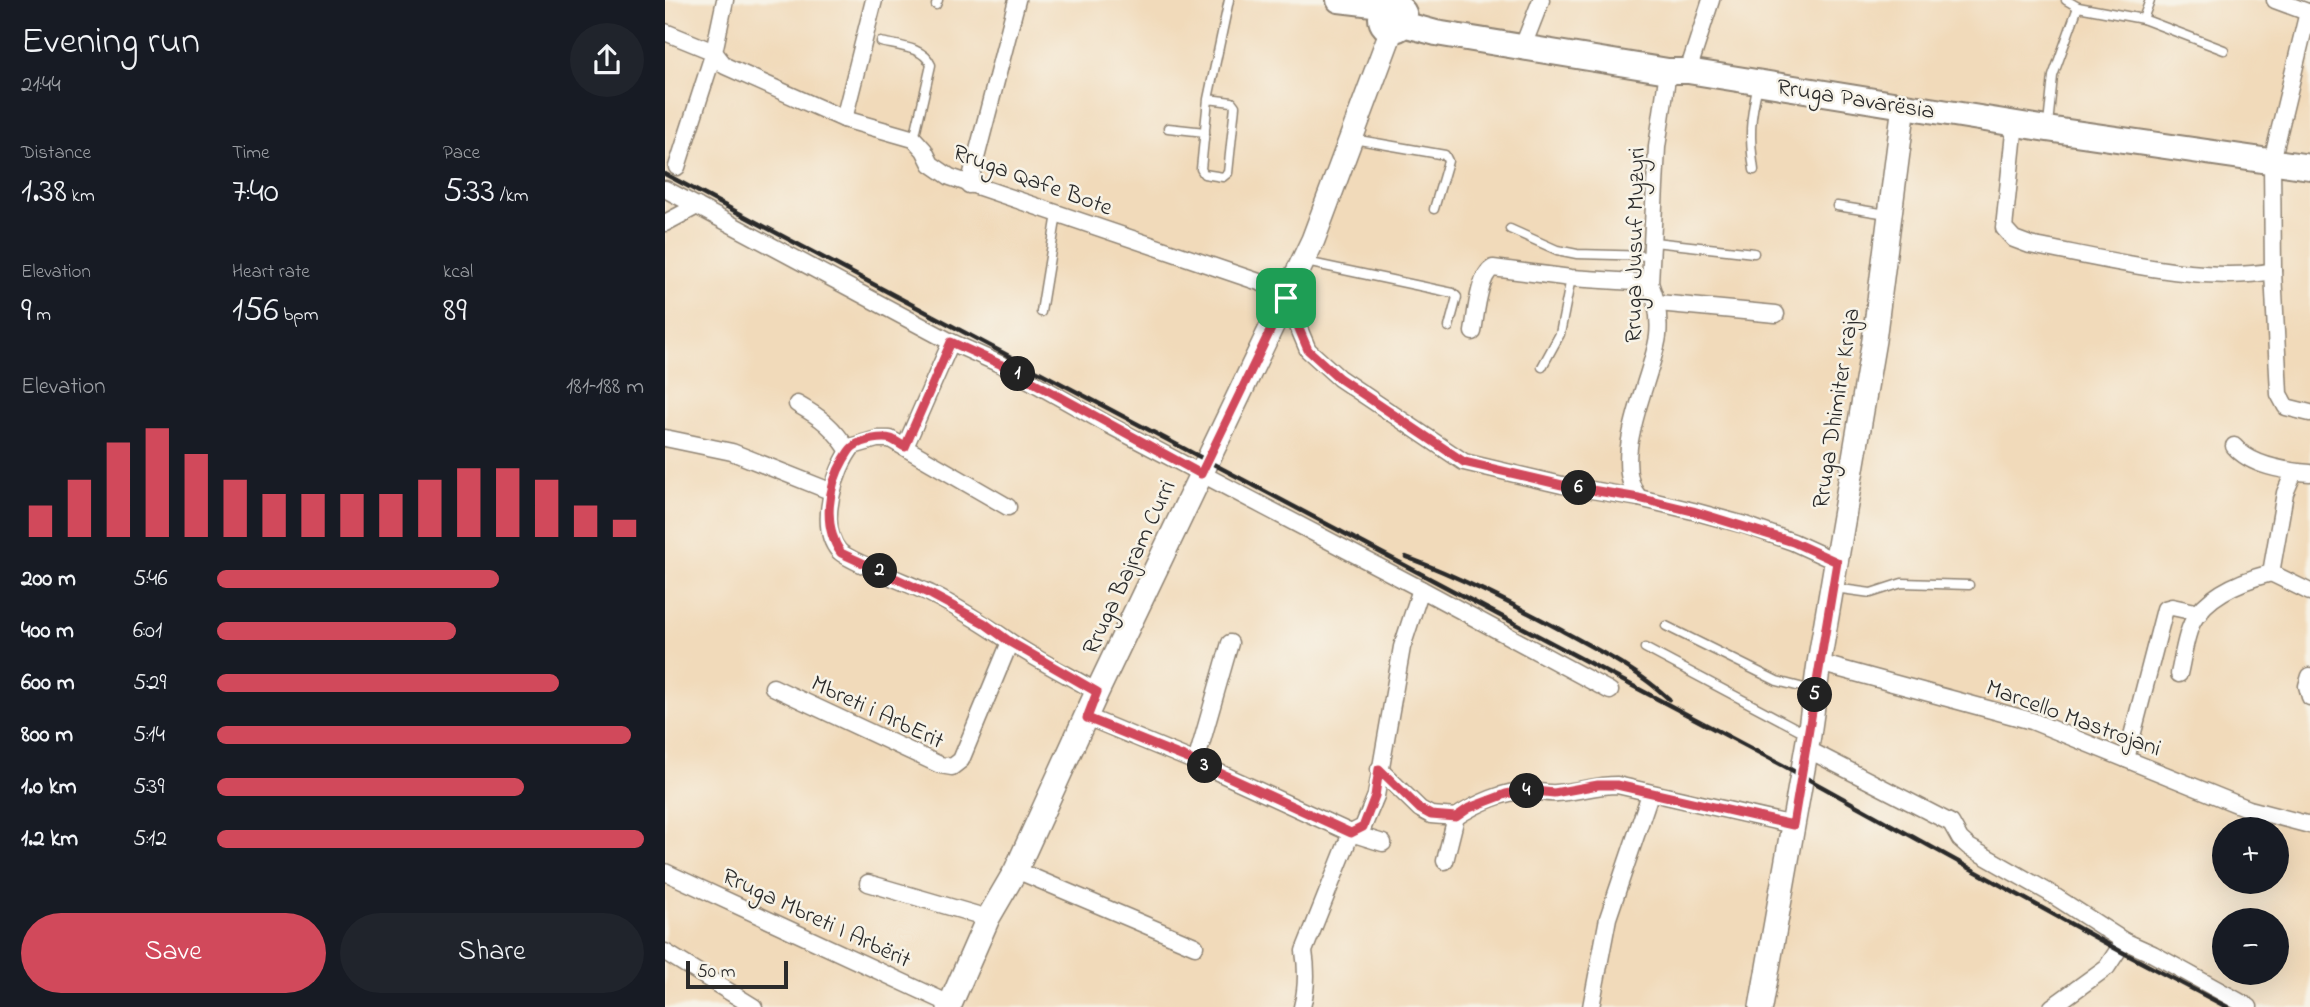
<!DOCTYPE html>
<html lang="en">
<head>
<meta charset="utf-8">
<style>
	:root { --surface:#171b24; --page:#20242c; --text:#f1f3f6; --muted:#9ea1a6; --accent:#d1495b }
	body { margin:0; font-family:"Indie Flower",sans-serif; background:var(--page); color:var(--text); height:100vh; display:flex; flex-direction:column; font-size:26px; white-space:nowrap }
	* { box-sizing:border-box; margin:0 }
	p { font-size:23px; color:var(--muted) }
	.icon { flex:none; width:38px; height:38px; fill:none; stroke:currentColor; stroke-width:2; stroke-linecap:round; stroke-linejoin:round }
	.map { position:relative; flex:1; overflow:hidden }
	.drawer { display:flex; flex-direction:column; background:var(--surface); width:665px }
	.drawer>* { flex:none }
	.buttons { position:absolute; left:1547px; top:817px; display:grid; gap:14px }
	.buttons a { display:grid; place-items:center; width:77px; height:77px; border-radius:50%; background:var(--surface); box-shadow:0 7px 28px #0002; font-size:35px }
	.scale { position:absolute; left:21px; bottom:18px; width:102px; box-sizing:border-box; padding-left:7px; border:4px solid #2b2b2b; border-top:0; font-size:19px; line-height:24px; white-space:nowrap; color:#2b2b2b; -webkit-text-stroke:5px #f7f3e8; paint-order:stroke }
	.pin { position:absolute; display:grid; place-items:center; width:60px; height:60px; color:#fff; margin:-30px; border-radius:14px; box-shadow:0 4px 10px #0006 }
	.km { position:absolute; width:35px; height:35px; margin:-18px; border-radius:50%; background:#222; color:#fff; font-size:19px; line-height:35px; text-align:center }
	.round { display:grid; place-items:center; flex:none; width:74px; height:74px; border-radius:37px; background:var(--page) }
	.headline { display:flex; align-items:center; justify-content:space-between; height:119px; padding:0 21px }
	h1 { font-size:38px; font-weight:600; line-height:52px }
	.figures { display:grid; grid-template-columns:repeat(3,1fr); gap:10px; height:119px; padding:7px 21px }
	.figures div { display:grid; align-content:center }
	.figures b { font-size:35px; font-weight:600 }
	.figures small { font-size:19px; font-weight:400 }
	.figures p { font-size:19px }
	.chart { height:196px; padding:14px 21px }
	.chart p { display:flex; justify-content:space-between }
	.chart svg { width:100%; height:126px; margin-top:7px; stroke:var(--accent); stroke-width:6 }
	.button { display:flex; gap:14px; margin-top:auto; padding:14px 21px }
	.button a { flex:1; height:80px; border-radius:42px; background:var(--accent); color:#fff; font-size:28px; font-weight:600; line-height:80px; text-align:center }
	.button a+a { background:var(--page); color:var(--text) }
	ul { padding:0 21px; list-style:none; font-size:23px }
	li { display:grid; grid-template-columns:112px 84px 1fr; align-items:center; height:52px }
	li i { height:18px; border-radius:9px; background:var(--accent) }
	main { display:flex; flex:1; min-height:0 }
	.map>svg:first-child { display:block }
	.lines { fill:none; stroke-linecap:round; stroke-linejoin:round }
	.lane-casing { stroke:#8e8272; stroke-width:11 }
	.street-casing { stroke:#8e8272; stroke-width:19 }
	.secondary-casing { stroke:#8e8272; stroke-width:26 }
	.primary-casing { stroke:#8e8272; stroke-width:28 }
	.lane { stroke:#fff; stroke-width:8 }
	.street { stroke:#fff; stroke-width:16 }
	.secondary { stroke:#fff; stroke-width:23 }
	.primary { stroke:#fff; stroke-width:24 }
	.rail { stroke:#2b2b2b; stroke-width:4.5 }
	.route-casing { stroke:#fff; stroke-width:14 }
	.route { stroke:#d1495b; stroke-width:9 }
	.labels { text-anchor:middle; stroke-width:5; stroke-linejoin:round; paint-order:stroke }
	.street-label { font-size:24px; fill:#2b2b2b; stroke:#f7f3e8 }
</style>
</head>
<body>
<main>
<section class="drawer">
<div class="headline"><div><h1>Evening run</h1><p>21:44</p></div><a class="round"><svg class="icon" aria-label="share" viewBox="0 0 24 24"><path d="M12 15V3M7 8l5-5 5 5M5 13v7h14v-7"/></svg></a></div>
<div class="figures">
<div><p>Distance</p><b>1.38<small> km</small></b></div>
<div><p>Time</p><b>7:40</b></div>
<div><p>Pace</p><b>5:33<small> /km</small></b></div>
</div>
<div class="figures">
<div><p>Elevation</p><b>9<small> m</small></b></div>
<div><p>Heart rate</p><b>156<small> bpm</small></b></div>
<div><p>kcal</p><b>89</b></div>
</div>
<div class="chart"><p><span>Elevation</span>181–188 m</p>
<svg viewBox="0 0 160 44" preserveAspectRatio="none"><path d="M5 44V33M15 44V24M25 44V11M35 44V6M45 44V15M55 44V24M65 44V29M75 44V29M85 44V29M95 44V29M105 44V24M115 44V20M125 44V20M135 44V24M145 44V33M155 44V38"/></svg>
</div>
<ul>
<li><b>200 m</b>5:46<i style="width:66%"></i></li>
<li><b>400 m</b>6:01<i style="width:56%"></i></li>
<li><b>600 m</b>5:29<i style="width:80%"></i></li>
<li><b>800 m</b>5:14<i style="width:97%"></i></li>
<li><b>1.0 km</b>5:39<i style="width:72%"></i></li>
<li><b>1.2 km</b>5:12<i style="width:100%"></i></li>
</ul>
<div class="button"><a>Save</a><a>Share</a></div>
</section>
<div class="map">
<svg width="1645" height="1007" viewBox="0 0 1645 1007">
	<rect width="100%" height="100%" fill="#f7f3e8"/>
	<filter id="ink" filterUnits="userSpaceOnUse"><feTurbulence type="fractalNoise" baseFrequency=".0143" numOctaves="2"/><feDisplacementMap in="SourceGraphic" scale="14" xChannelSelector="R" yChannelSelector="G"/><feConvolveMatrix kernelMatrix="1 2 1 2 8 2 1 2 1" color-interpolation-filters="sRGB"/></filter>
	<filter id="wash" filterUnits="userSpaceOnUse"><feTurbulence type="fractalNoise" baseFrequency=".00686" numOctaves="4" result="noise"/><feDisplacementMap in="SourceGraphic" scale="28" xChannelSelector="R" yChannelSelector="G"/><feGaussianBlur stdDeviation="1.57" result="paint"/><feColorMatrix in="noise" values="0 0 0 0 0 0 0 0 0 0 0 0 0 0 0 0 0 1.4 0 .05"/><feComposite in="paint" operator="in"/></filter>
	<g filter="url(#wash)">
		<rect width="100%" height="100%" fill="#f1daba"/>
	</g>
	<g filter="url(#ink)">
		<g class="lines">
			<defs>
				<g id="lane">
					<path d="M1401 0 1413 7 1478 19 1559 50"/>
					<path d="M271 5 273 0"/>
					<path d="M1478 19 1485 0"/>
					<path d="M216 42C233 46 259 47 266 65L249 139"/>
					<path d="M543 99 567 102 570 106 563 173 558 177 539 174 536 169 543 99 564 0"/>
					<path d="M1383 125 1388 76 1413 7"/>
					<path d="M503 128 540 132"/>
					<path d="M688 139 780 155 783 161 769 209"/>
					<path d="M1089 170C1084 136 1085 119 1093 85"/>
					<path d="M1172 206 1222 214"/>
					<path d="M845 229 892 250 912 254 988 256"/>
					<path d="M989 242 1089 253"/>
					<path d="M641 262 788 293 792 297 784 327"/>
					<path d="M376 312 392 214"/>
					<path d="M877 367 895 334 906 278"/>
					<path d="M1169 588 1206 593 1237 583 1304 585"/>
					<path d="M1001 626 1112 681 1147 690"/>
					<path d="M980 648 1142 734"/>
				</g>
				<g id="street">
					<path d="M1610 0 1645 13"/>
					<path d="M1643 12 1607 161 1608 271 1614 394 1621 407 1645 413"/>
					<path d="M0 32 49 52 60 66 179 119 249 139 259 150 266 164 285 177 597 283 621 298 643 350 674 378 799 462 897 485 974 498 1028 511 1080 525 1128 542 1172 562"/>
					<path d="M858 46 876 0"/>
					<path d="M1023 71 1046 0"/>
					<path d="M179 119 209 0"/>
					<path d="M1350 123 1339 228 1349 239 1365 245C1436 258 1538 285 1608 271"/>
					<path d="M12 167 49 52 60 0"/>
					<path d="M304 185 352 0"/>
					<path d="M0 189 286 342 337 365 444 425 756 589 945 691"/>
					<path d="M0 223 32 206"/>
					<path d="M993 303 1111 314"/>
					<path d="M808 332C811 316 813 276 828 268L906 278 985 283"/>
					<path d="M132 404C157 418 168 427 184 451"/>
					<path d="M0 438 67 452 165 491"/>
					<path d="M1569 446C1586 466 1619 471 1645 473"/>
					<path d="M240 447 286 342"/>
					<path d="M974 498C943 459 987 380 993 336 995 317 992 301 985 283L992 147 1003 71"/>
					<path d="M343 507 225 439H212L188 446C170 468 152 526 174 551 185 562 248 585 266 594 294 608 319 624 344 641 372 660 403 675 432 692"/>
					<path d="M1606 573 1620 493 1629 472"/>
					<path d="M1606 573 1645 592"/>
					<path d="M1154 663 1367 721 1584 809 1645 825"/>
					<path d="M1514 674C1518 658 1520 636 1528 621 1543 594 1579 580 1606 573"/>
					<path d="M1645 676 1642 686 1645 697"/>
					<path d="M108 687 275 765 287 767 296 760 345 642"/>
					<path d="M422 717 531 762 686 833 718 843"/>
					<path d="M1142 749 1286 823 1295 839 1304 847 1383 892 1459 941 1488 954 1584 1007"/>
					<path d="M1461 759 1500 609 1507 607 1535 613"/>
					<path d="M531 762 565 643"/>
					<path d="M714 769 755 809 766 815 791 817"/>
					<path d="M780 861 791 817C811 804 840 790 864 791 873 791 882 794 892 793 912 792 931 785 952 785L1128 825"/>
					<path d="M351 870 530 946"/>
					<path d="M0 872 285 1004"/>
					<path d="M203 883 323 918"/>
					<path d="M0 952 89 1007"/>
					<path d="M637 1007C642 988 642 970 639 951L686 833 698 827 711 796 737 647 756 589"/>
					<path d="M926 1007 943 918 985 794"/>
					<path d="M1387 1007 1442 967 1459 941"/>
				</g>
				<g id="secondary">
					<path d="M284 1007 323 918 351 870 432 692 648 240 727 29"/>
					<path d="M1096 1007 1144 735 1154 663 1209 340 1239 105"/>
				</g>
				<g id="primary">
					<path d="M674 0 725 6"/>
					<circle cx="728" cy="18" r="12"/>
					<path d="M738 24 771 33 1003 71H1023L1382 129 1645 167"/>
				</g>
			</defs>
			<use href="#lane" class="lane-casing"/>
			<use href="#street" class="street-casing"/>
			<use href="#secondary" class="secondary-casing"/>
			<use href="#primary" class="primary-casing"/>
			<use href="#lane" class="lane"/>
			<use href="#street" class="street"/>
			<use href="#secondary" class="secondary"/>
			<use href="#primary" class="primary"/>
			<g class="rail">
				<path d="M0 174 1123 768 1455 951 1562 1007"/>
				<path d="M741 557C795 577 845 603 896 630 934 651 972 669 1004 699"/>
			</g>
		</g>
	</g>
	<g class="lines" filter="url(#ink)">
		<defs>
			<path id="route" d="M621 298 643 350 674 378 799 462 897 485 974 498 1028 511 1128 542 1172 562 1128 825 952 785H933L889 793 861 790 841 794 804 808 791 817 766 815 755 809 714 769 710 796 698 827 686 833 531 762 422 718 432 692 345 642 319 623 267 595 176 553C157 526 163 486 179 459 182 455 184 449 189 446 197 440 217 436 226 439 231 441 236 445 240 447L286 342 337 365 536 474Z"/>
		</defs>
		<use href="#route" class="route-casing"/>
		<use href="#route" class="route"/>
	</g>
	<g class="labels">
		<g class="street-label">
			<text transform="translate(1191 98) rotate(9)" y="8">Rruga Pavarësia</text>
			<text transform="translate(368 179) rotate(20)" y="8">Rruga Qafe Bote</text>
			<text transform="translate(969 245) rotate(-89)" y="8">Rruga Jusuf Myzyri</text>
			<text transform="translate(1170 408) rotate(-81)" y="8">Rruga Dhimiter Kraja</text>
			<text transform="translate(463 567) rotate(-65)" y="8">Rruga Bajram Curri</text>
			<text transform="translate(213 711) rotate(25)" y="8">Mbreti i ArbErit</text>
			<text transform="translate(1409 717) rotate(20)" y="8">Marcello Mastrojani</text>
			<text transform="translate(152 917) rotate(25)" y="8">Rruga Mbreti I Arbërit</text>
		</g>
	</g>
</svg>
<div class="buttons">
<a>+</a>
<a>−</a>
</div>
<div class="scale">50 m</div>
<div class="pin" style="left:621px;top:298px;background:#1e9e55"><svg class="icon" aria-label="arrive" viewBox="0 0 24 24"><path d="M6 21V4h12l-3 4 3 4H6"/></svg></div>
<b class="km" style="left:353px;top:374px">1</b>
<b class="km" style="left:215px;top:571px">2</b>
<b class="km" style="left:540px;top:766px">3</b>
<b class="km" style="left:862px;top:791px">4</b>
<b class="km" style="left:1150px;top:695px">5</b>
<b class="km" style="left:914px;top:488px">6</b>
</div>
</main>
</body>
</html>
